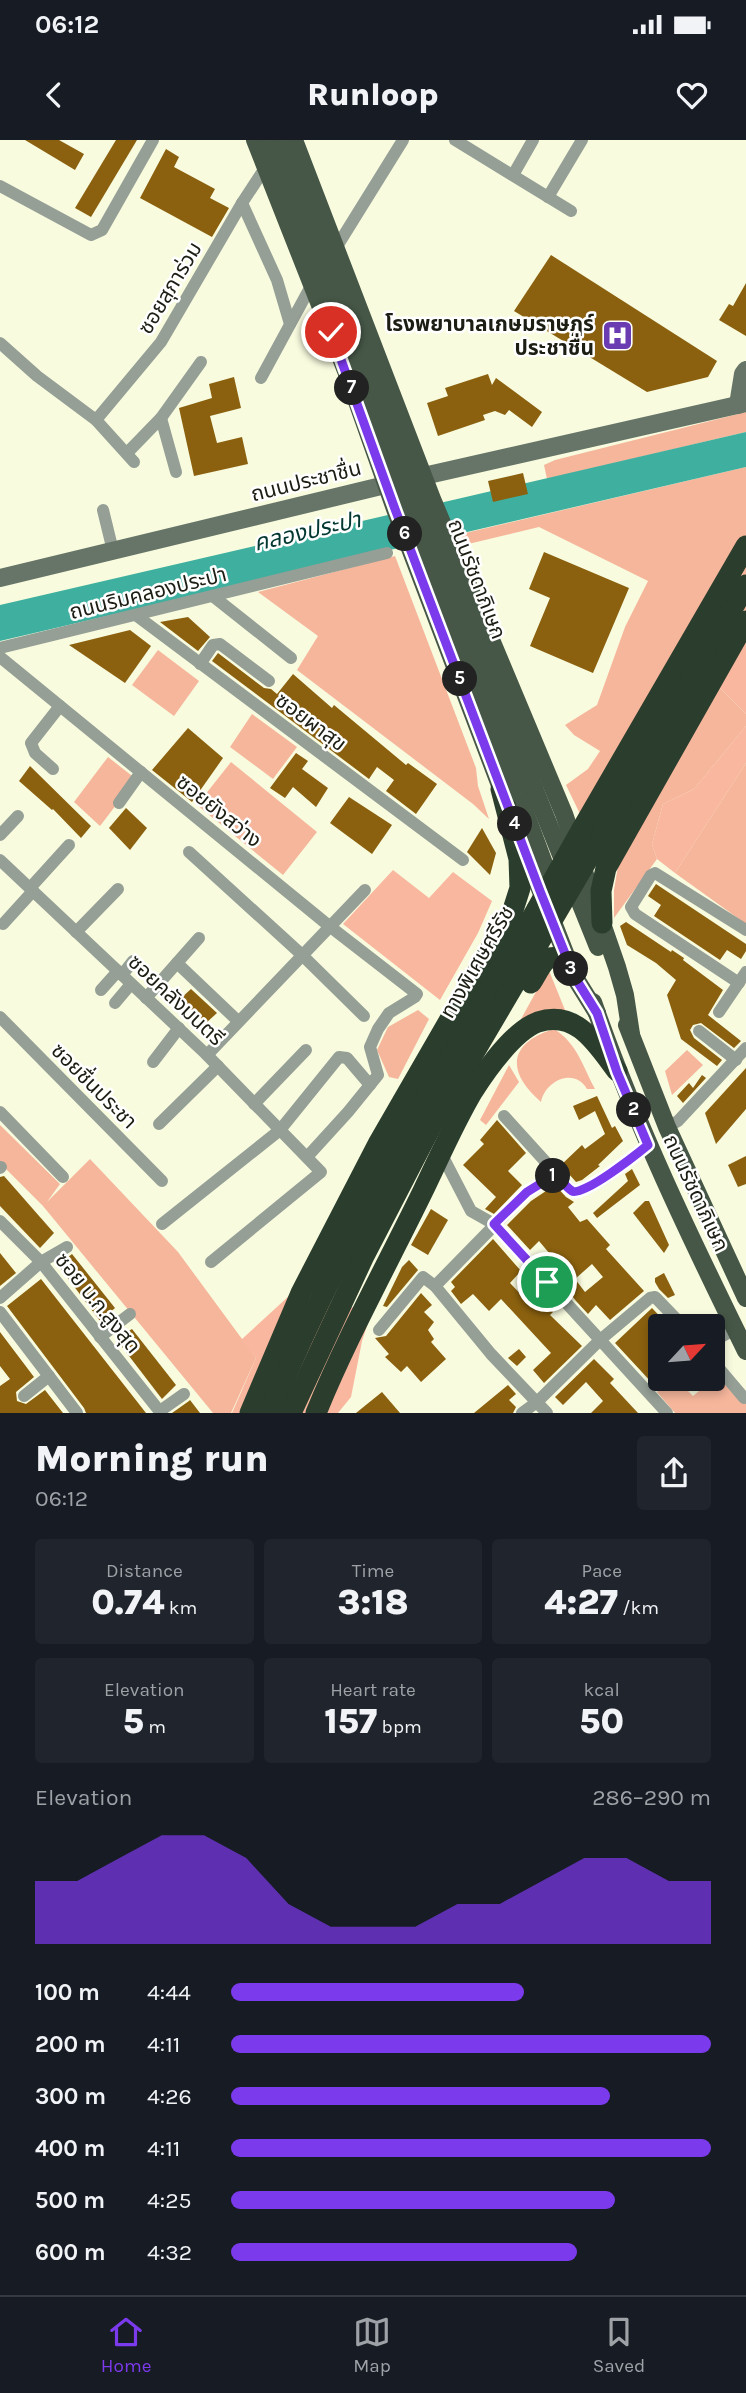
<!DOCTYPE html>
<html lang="en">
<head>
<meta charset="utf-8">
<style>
	:root { --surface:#171b24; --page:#20242c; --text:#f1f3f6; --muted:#9ea1a6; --line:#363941; --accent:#7c3aed }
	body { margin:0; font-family:Karla,"Noto Sans Thai",sans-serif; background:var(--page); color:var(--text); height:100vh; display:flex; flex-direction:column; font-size:26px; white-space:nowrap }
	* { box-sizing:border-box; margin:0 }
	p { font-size:23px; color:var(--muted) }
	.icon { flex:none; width:38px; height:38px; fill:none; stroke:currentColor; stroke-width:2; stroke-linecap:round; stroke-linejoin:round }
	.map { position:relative; height:1273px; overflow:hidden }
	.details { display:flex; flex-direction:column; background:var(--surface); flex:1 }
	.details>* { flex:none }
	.needle { width:46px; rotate:64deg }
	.fabs { position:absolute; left:648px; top:1174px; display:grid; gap:14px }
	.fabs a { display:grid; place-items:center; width:77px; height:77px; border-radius:7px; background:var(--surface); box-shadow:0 4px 10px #0003; font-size:35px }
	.pin { position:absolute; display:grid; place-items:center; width:60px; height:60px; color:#fff; margin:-30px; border:4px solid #fff; border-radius:50%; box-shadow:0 2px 7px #0007 }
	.km { position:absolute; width:35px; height:35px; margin:-18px; border-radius:50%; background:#222; color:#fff; font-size:19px; line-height:35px; text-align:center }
	.round { display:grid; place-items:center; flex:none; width:74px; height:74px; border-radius:7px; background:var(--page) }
	.overview { display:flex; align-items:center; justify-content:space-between; height:119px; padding:0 35px }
	h1 { font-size:38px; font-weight:800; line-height:52px }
	.stats { display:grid; grid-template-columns:repeat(3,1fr); gap:10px; height:119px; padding:7px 35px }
	.stats div { display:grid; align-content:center; border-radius:7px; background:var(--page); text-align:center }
	.stats b { font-size:35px; font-weight:800 }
	.stats small { font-size:19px; font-weight:400 }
	.stats p { font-size:19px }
	.chart { height:196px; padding:14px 35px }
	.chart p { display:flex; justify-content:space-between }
	.chart svg { width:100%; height:126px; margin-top:7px; fill:var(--accent); opacity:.7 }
	ul { padding:0 35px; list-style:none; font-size:23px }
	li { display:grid; grid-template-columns:112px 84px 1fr; align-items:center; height:52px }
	li i { height:18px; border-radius:9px; background:var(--accent) }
	.status { display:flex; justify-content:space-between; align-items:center; height:49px; padding:0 35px; background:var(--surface); direction:ltr }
	.status svg { height:19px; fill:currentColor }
	header { display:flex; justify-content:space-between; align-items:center; height:91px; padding:0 35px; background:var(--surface); font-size:32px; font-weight:800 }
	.dock { display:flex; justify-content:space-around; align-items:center; height:98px; border-top:2px solid var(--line); background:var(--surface); font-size:19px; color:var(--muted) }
	.dock a { display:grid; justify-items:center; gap:4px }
	.dock .active { color:var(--accent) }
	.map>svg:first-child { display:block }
	.green { fill:#f6b69c }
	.forest { fill:#f8b79e }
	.water { fill:#3fb09f }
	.building { fill:#8b610f; fill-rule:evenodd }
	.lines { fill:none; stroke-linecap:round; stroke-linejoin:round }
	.minor { stroke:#959f96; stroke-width:12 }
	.secondary { stroke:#677568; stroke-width:18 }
	.primary { stroke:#465747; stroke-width:18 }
	.motorway { stroke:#2b3e2d; stroke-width:21 }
	.primary-bridge { stroke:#465747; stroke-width:18 }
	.motorway-bridge { stroke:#2b3e2d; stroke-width:21 }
	.route-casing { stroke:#fff; stroke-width:14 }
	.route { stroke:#7c3aed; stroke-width:9 }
	.labels { text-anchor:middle; stroke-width:5; stroke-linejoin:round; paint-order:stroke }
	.street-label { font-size:21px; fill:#1c1d13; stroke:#fff }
	.poi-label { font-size:21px; font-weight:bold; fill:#1c1d13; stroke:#fff; text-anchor:end }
	.water-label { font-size:23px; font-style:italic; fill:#023831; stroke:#fff }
</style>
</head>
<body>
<div class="status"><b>06:12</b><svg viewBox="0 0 49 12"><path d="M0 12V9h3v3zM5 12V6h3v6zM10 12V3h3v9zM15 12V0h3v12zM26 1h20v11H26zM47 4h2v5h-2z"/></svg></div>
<header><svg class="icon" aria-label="back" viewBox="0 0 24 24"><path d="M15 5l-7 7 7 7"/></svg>Runloop<svg class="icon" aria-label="heart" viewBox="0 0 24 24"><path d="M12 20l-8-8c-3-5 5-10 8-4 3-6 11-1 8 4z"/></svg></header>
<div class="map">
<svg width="746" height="1273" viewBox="0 0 746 1273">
	<rect width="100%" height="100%" fill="#f8fbde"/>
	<g class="green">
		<path d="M746 272V292L547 339 544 325 555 320Z"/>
		<path d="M746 327V494L580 674 566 645 588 629 600 611 574 595 565 585 597 565 625 487 648 441 539 387 464 405 461 394Z"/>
		<path d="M395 416 476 628 478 646 489 679 473 664 297 530 318 496 258 452Z"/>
		<path d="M158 510 199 541 174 576 132 545Z"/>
		<path d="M718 546 746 574V586L694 649 663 664 652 704 657 719 614 778V750L618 726Z"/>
		<path d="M252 574 297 607 273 639 230 607Z"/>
		<path d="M108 617 136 639 100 686 74 662Z"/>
		<path d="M231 622 317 692 283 735 197 665Z"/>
		<path d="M746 623V784L675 733Z"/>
		<path d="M547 832 550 833 567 875 521 879Z"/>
		<path d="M418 870 429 879 398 939 389 937 377 910 388 887Z"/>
		<path d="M554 889C577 903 583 927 595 949H587C575 927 545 940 541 962 506 932 508 903 554 889Z"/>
		<path d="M687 910 703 925 672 955 665 931Z"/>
		<path d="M509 925 519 942 486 985 480 980Z"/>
		<path d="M0 985 60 1044 47 1062 90 1019 178 1112 256 1218 231 1273H213L43 1066 0 1023Z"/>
		<path d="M717 1236 746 1262V1273H675L657 1252 672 1239H676L693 1256Z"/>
	</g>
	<g class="forest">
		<path d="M746 494V574L718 546Z"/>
		<path d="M746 586V623L675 733 657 719 652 704 663 664 694 649Z"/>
		<path d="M393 730 429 758 453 732 492 761 478 793 440 860 343 784Z"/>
		<path d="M290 1155 372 1171 362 1201 351 1257 338 1273H232L256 1218 241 1200Z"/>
	</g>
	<path class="water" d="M746 292V327L0 501V465Z"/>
	<g class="building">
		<path d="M25 0H59L84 14 75 30Z"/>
		<path d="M116 0H137L91 77 75 68Z"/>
		<path d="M166 9 179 17 174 27 215 49 210 58 229 68 212 97 140 58Z"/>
		<path d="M551 115 717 221 708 237 647 252 514 171Z"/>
		<path d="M746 143V196L719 180 729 164 733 166Z"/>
		<path d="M488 234 492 245 496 238 542 272 532 287 509 270 505 275 495 271 483 275 485 280 438 296 427 263 448 256 445 248Z"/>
		<path d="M234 237 241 268 210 276 217 303 242 297 248 324 194 336 179 268 212 258 209 244Z"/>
		<path d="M523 333 528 354 493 362 488 341Z"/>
		<path d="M544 412 629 448 593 533 530 506 550 458 529 449Z"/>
		<path d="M188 477 210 497 198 511 160 482Z"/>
		<path d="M130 490 151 506 125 543 69 505Z"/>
		<path d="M218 513 264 548 271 549 277 554 293 534 332 568 334 565 406 625 408 623 437 644 416 674 386 651 394 640 377 627 369 639 212 521Z"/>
		<path d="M188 588 223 618 192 662 152 630Z"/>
		<path d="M296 613 308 621 302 629 328 648 316 667 293 647 285 658 270 648Z"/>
		<path d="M30 626 91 686 81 698 53 669 52 670 19 641Z"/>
		<path d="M349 657 392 685 372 714 330 683Z"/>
		<path d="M126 668 147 688 130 710 109 688Z"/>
		<path d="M482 688 496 713 490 735 467 712Z"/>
		<path d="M656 744 746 804V811L741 819 727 810 720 820 654 776 661 765 648 756Z"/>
		<path d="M626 782 671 812 672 810 684 818 683 820 723 850 708 875 741 901 734 908 701 883 693 885 690 890 694 898 722 920 717 926 681 899 667 855 676 840 656 823 627 805 620 786Z"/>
		<path d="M191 849 217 873 206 883 180 859Z"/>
		<path d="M746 928V969L716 1004 705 973Z"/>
		<path d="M702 935 706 938 683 963 677 956 689 943 693 948Z"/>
		<path d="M597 956 612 988 615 986 623 1001 598 1025 600 1026 582 1040 576 1042 561 1025 582 1005 585 1009 605 994 595 971 579 980 573 966Z"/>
		<path d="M497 980 526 1013 508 1031 522 1045 494 1074 485 1069 496 1057 463 1025 484 1004 480 1000Z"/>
		<path d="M746 1016V1044L738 1047 728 1025Z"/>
		<path d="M632 1029 640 1045 597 1078 593 1073 628 1041 625 1034Z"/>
		<path d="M4 1036 54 1093 40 1108 0 1066V1037Z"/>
		<path d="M555 1045 566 1057 574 1062 568 1067 580 1082 587 1079 610 1105 606 1109 644 1151 610 1180 596 1165 588 1174 576 1161 558 1138 565 1132 539 1101 530 1110 507 1085 531 1061ZM592 1124 603 1137 585 1152 575 1139Z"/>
		<path d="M645 1061H649L669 1105 664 1113 633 1073Z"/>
		<path d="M431 1069 448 1080 428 1115 411 1105Z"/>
		<path d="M493 1099 521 1131 510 1143 527 1161 538 1152 553 1172 550 1175 582 1206 544 1243 533 1230 551 1213 501 1159 489 1171 473 1154 461 1164 451 1151 455 1147 451 1142Z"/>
		<path d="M0 1113 16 1133 0 1146Z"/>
		<path d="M72 1114 115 1168 100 1181 58 1125Z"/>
		<path d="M409 1120 418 1130 387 1167 383 1166 402 1127Z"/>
		<path d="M664 1133 675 1155 668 1158 659 1149 655 1142V1138Z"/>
		<path d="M41 1139 146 1273H86L84 1268 7 1166Z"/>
		<path d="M421 1153 432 1165 424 1172 434 1182 428 1190 434 1199 431 1202 446 1219 421 1242 407 1226 401 1232 385 1217 389 1214 375 1198 386 1196Z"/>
		<path d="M652 1168 669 1186H660V1238L653 1244 615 1203Z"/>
		<path d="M132 1189 176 1245 162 1259 116 1199Z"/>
		<path d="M0 1192 34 1237 16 1252 17 1261 26 1264 45 1250 63 1273H0V1246L10 1239 0 1226Z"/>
		<path d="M519 1209 526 1217 517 1226 508 1218Z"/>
		<path d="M594 1219 614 1239 610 1243 638 1273H591L603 1261 586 1242 563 1265 555 1257Z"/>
		<path d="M508 1245 516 1254 509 1260 516 1267 513 1273H474Z"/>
		<path d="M382 1252 400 1273H356Z"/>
		<path d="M190 1260 200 1273H172L189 1261Z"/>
	</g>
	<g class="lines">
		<g class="minor">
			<path d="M455 0 571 71"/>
			<path d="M513 35 533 0"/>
			<path d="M0 46 91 95 102 90 153 0"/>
			<path d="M548 57 582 0"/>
			<path d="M242 63 277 140 290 184"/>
			<path d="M336 108 403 0"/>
			<path d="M0 203 37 236 96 280 134 322"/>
			<path d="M261 238 312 144"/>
			<path d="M161 278 201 222"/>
			<path d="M96 280 161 202 242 63 265 28"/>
			<path d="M127 313 161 278 176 332"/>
			<path d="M103 370 113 411"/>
			<path d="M214 457 291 518"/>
			<path d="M137 476 463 720"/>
			<path d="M0 508 387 413"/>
			<path d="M0 517 328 785 417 854 415 857 389 873 378 889 370 907 378 935 348 972 307 1017"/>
			<path d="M200 524 213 505 220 504 269 541"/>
			<path d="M53 629 35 613 31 603 60 566"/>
			<path d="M119 663 141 632"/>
			<path d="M0 695 18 676"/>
			<path d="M189 712 301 814 364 876"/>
			<path d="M0 720 207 915 321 1032 211 1122"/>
			<path d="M30 748 69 705"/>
			<path d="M3 784 33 751"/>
			<path d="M76 792 118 749"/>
			<path d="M177 823 238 881"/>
			<path d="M122 835 133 821"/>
			<path d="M739 843 635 774 631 767 651 735 655 733 746 790"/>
			<path d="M101 850 118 831"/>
			<path d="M146 858 199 798"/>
			<path d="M115 863 131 844"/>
			<path d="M719 872 746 832"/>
			<path d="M0 877 162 1041"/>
			<path d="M699 891 736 920"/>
			<path d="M207 915 365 750"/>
			<path d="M153 922 179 888"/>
			<path d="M254 964 306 910"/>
			<path d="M0 972 63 1037"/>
			<path d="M504 976 572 1051C589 1055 633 1017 648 1005"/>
			<path d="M159 984 218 926"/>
			<path d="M667 987 678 981 746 908"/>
			<path d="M441 1013 471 1071 494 1084 667 1273"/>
			<path d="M0 1028 1 1027"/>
			<path d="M0 1081 41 1122 161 1273"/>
			<path d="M162 1084 280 990 339 917 347 918 370 945"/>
			<path d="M435 1146 527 1052 556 1034"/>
			<path d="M0 1158 41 1122 67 1107"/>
			<path d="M0 1172 77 1273"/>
			<path d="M379 1190 423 1137 435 1146 491 1214 547 1273"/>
			<path d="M100 1197 130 1174"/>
			<path d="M712 1202 735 1189"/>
			<path d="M712 1220 744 1258"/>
			<path d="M24 1256 49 1236"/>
			<path d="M160 1271 184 1254"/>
			<path d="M522 1273 537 1262 600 1200 650 1158 655 1157 683 1186"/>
		</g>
		<g class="secondary">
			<path d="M738 265 743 234 746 230"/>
			<path d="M0 438 406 340 746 263"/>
		</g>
		<g class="primary">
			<path d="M255 0 348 236 395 369 506 661"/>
			<path d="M294 0 432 359 564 674 617 827 625 855 631 894"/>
			<path d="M534 648 598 807"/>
			<path d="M518 653 555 753"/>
			<path d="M522 703 574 836 597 873"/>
			<path d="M593 862C635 983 690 1097 746 1211"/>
			<path d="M627 885 667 987 746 1158"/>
		</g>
		<g class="motorway">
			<path d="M582 689 746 406"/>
			<path d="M595 707 746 445"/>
			<path d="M602 783 601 751 606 728 746 481"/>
			<path d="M531 843C543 824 546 808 569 824"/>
			<path d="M250 1273 301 1153 378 1004 513 770 520 748 519 719 501 649"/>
			<path d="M270 1273C342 1097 441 932 537 769"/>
			<path d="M291 1273 363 1118 435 979 544 794"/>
			<path d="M316 1273C347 1197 387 1125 423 1051 439 1018 454 983 473 951 487 929 514 891 538 882 577 869 598 906 617 931"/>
		</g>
		<g class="primary-bridge">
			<path d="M268 0 518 653"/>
			<path d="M282 0 534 648"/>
		</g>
		<g class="motorway-bridge">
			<path d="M537 769 582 689"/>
			<path d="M544 794 595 707"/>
		</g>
	</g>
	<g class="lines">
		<defs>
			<path id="route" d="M331 192 395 369 540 751 574 836 597 873 617 932 648 1005C637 1014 583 1057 572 1051 566 1047 560 1039 556 1034L527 1052 494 1084 547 1142"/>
		</defs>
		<use href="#route" class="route-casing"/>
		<use href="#route" class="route"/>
	</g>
	<defs>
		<symbol id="hospital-square" viewBox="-11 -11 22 22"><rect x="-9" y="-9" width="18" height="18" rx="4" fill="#6b3bb2" stroke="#fff"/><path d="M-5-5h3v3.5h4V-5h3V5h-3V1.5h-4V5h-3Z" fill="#fff"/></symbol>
	</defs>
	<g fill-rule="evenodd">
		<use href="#hospital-square" x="600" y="178" width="35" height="35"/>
	</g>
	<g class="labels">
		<g class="street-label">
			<text transform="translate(170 148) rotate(-59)" y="7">ซอยสุภาร่วม</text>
			<text transform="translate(306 341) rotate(-14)" y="7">ถนนประชาชื่น</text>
			<text transform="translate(477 439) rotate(69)" y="7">ถนนรัชดาภิเษก</text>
			<text transform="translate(148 453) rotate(-14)" y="7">ถนนริมคลองประปา</text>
			<text transform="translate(311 582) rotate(37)" y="7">ซอยผาสุข</text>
			<text transform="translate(219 671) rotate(39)" y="7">ซอยยังสว่าง</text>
			<text transform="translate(477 822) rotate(-60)" y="7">ทางพิเศษศรีรัช</text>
			<text transform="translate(176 860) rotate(43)" y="7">ซอยคลังมนตรี</text>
			<text transform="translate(94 946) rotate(45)" y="7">ซอยชื่นประชา</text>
			<text transform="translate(696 1053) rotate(65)" y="7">ถนนรัชดาภิเษก</text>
			<text transform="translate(98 1163) rotate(51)" y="7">ซอย บ.ก.สูงสุด</text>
		</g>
		<g class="poi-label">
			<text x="594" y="191">โรงพยาบาลเกษมราษฎร์<tspan x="594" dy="24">ประชาชื่น</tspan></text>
		</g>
		<g class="water-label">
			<text transform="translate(307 391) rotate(-13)" y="8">คลองประปา</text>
		</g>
	</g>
</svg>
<div class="fabs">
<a><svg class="needle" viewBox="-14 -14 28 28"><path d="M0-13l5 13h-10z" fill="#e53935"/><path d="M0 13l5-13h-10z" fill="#9ea1a6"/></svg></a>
</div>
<div class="pin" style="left:547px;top:1142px;background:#1e9e55"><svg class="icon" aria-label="arrive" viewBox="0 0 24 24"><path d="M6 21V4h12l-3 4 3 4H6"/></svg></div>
<div class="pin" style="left:331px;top:192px;background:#d93025"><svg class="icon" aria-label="check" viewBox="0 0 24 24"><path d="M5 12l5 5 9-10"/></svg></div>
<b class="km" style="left:553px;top:1036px">1</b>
<b class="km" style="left:634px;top:970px">2</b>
<b class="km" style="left:571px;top:829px">3</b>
<b class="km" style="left:515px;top:684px">4</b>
<b class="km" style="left:460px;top:539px">5</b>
<b class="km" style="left:405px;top:394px">6</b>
<b class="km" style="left:352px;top:248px">7</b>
</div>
<section class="details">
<div class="overview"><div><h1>Morning run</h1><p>06:12</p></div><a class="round"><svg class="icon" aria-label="share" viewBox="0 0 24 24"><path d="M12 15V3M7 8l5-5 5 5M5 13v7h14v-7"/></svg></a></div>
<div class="stats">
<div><p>Distance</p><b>0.74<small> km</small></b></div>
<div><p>Time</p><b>3:18</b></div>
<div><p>Pace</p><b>4:27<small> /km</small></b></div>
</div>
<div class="stats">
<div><p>Elevation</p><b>5<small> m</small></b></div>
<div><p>Heart rate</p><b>157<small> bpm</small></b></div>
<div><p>kcal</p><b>50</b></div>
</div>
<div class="chart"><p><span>Elevation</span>286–290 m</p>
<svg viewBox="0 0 160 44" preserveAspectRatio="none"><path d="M0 44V22L10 22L20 14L30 6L40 6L50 14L60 30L70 38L80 38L90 38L100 30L110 30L120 22L130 14L140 14L150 22L160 22V44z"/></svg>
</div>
<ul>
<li><b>100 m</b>4:44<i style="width:61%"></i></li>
<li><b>200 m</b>4:11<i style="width:100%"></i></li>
<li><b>300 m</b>4:26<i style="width:79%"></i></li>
<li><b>400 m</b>4:11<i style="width:100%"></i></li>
<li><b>500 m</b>4:25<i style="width:80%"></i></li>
<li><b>600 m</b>4:32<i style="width:72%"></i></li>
</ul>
</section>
<nav class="dock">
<a class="active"><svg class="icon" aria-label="home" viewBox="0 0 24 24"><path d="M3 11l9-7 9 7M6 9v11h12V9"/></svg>Home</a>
<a><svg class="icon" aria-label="map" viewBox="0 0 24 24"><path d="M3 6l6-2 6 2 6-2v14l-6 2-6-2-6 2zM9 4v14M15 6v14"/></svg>Map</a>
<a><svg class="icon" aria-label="saved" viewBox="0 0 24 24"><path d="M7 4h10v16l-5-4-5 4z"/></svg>Saved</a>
</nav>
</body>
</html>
